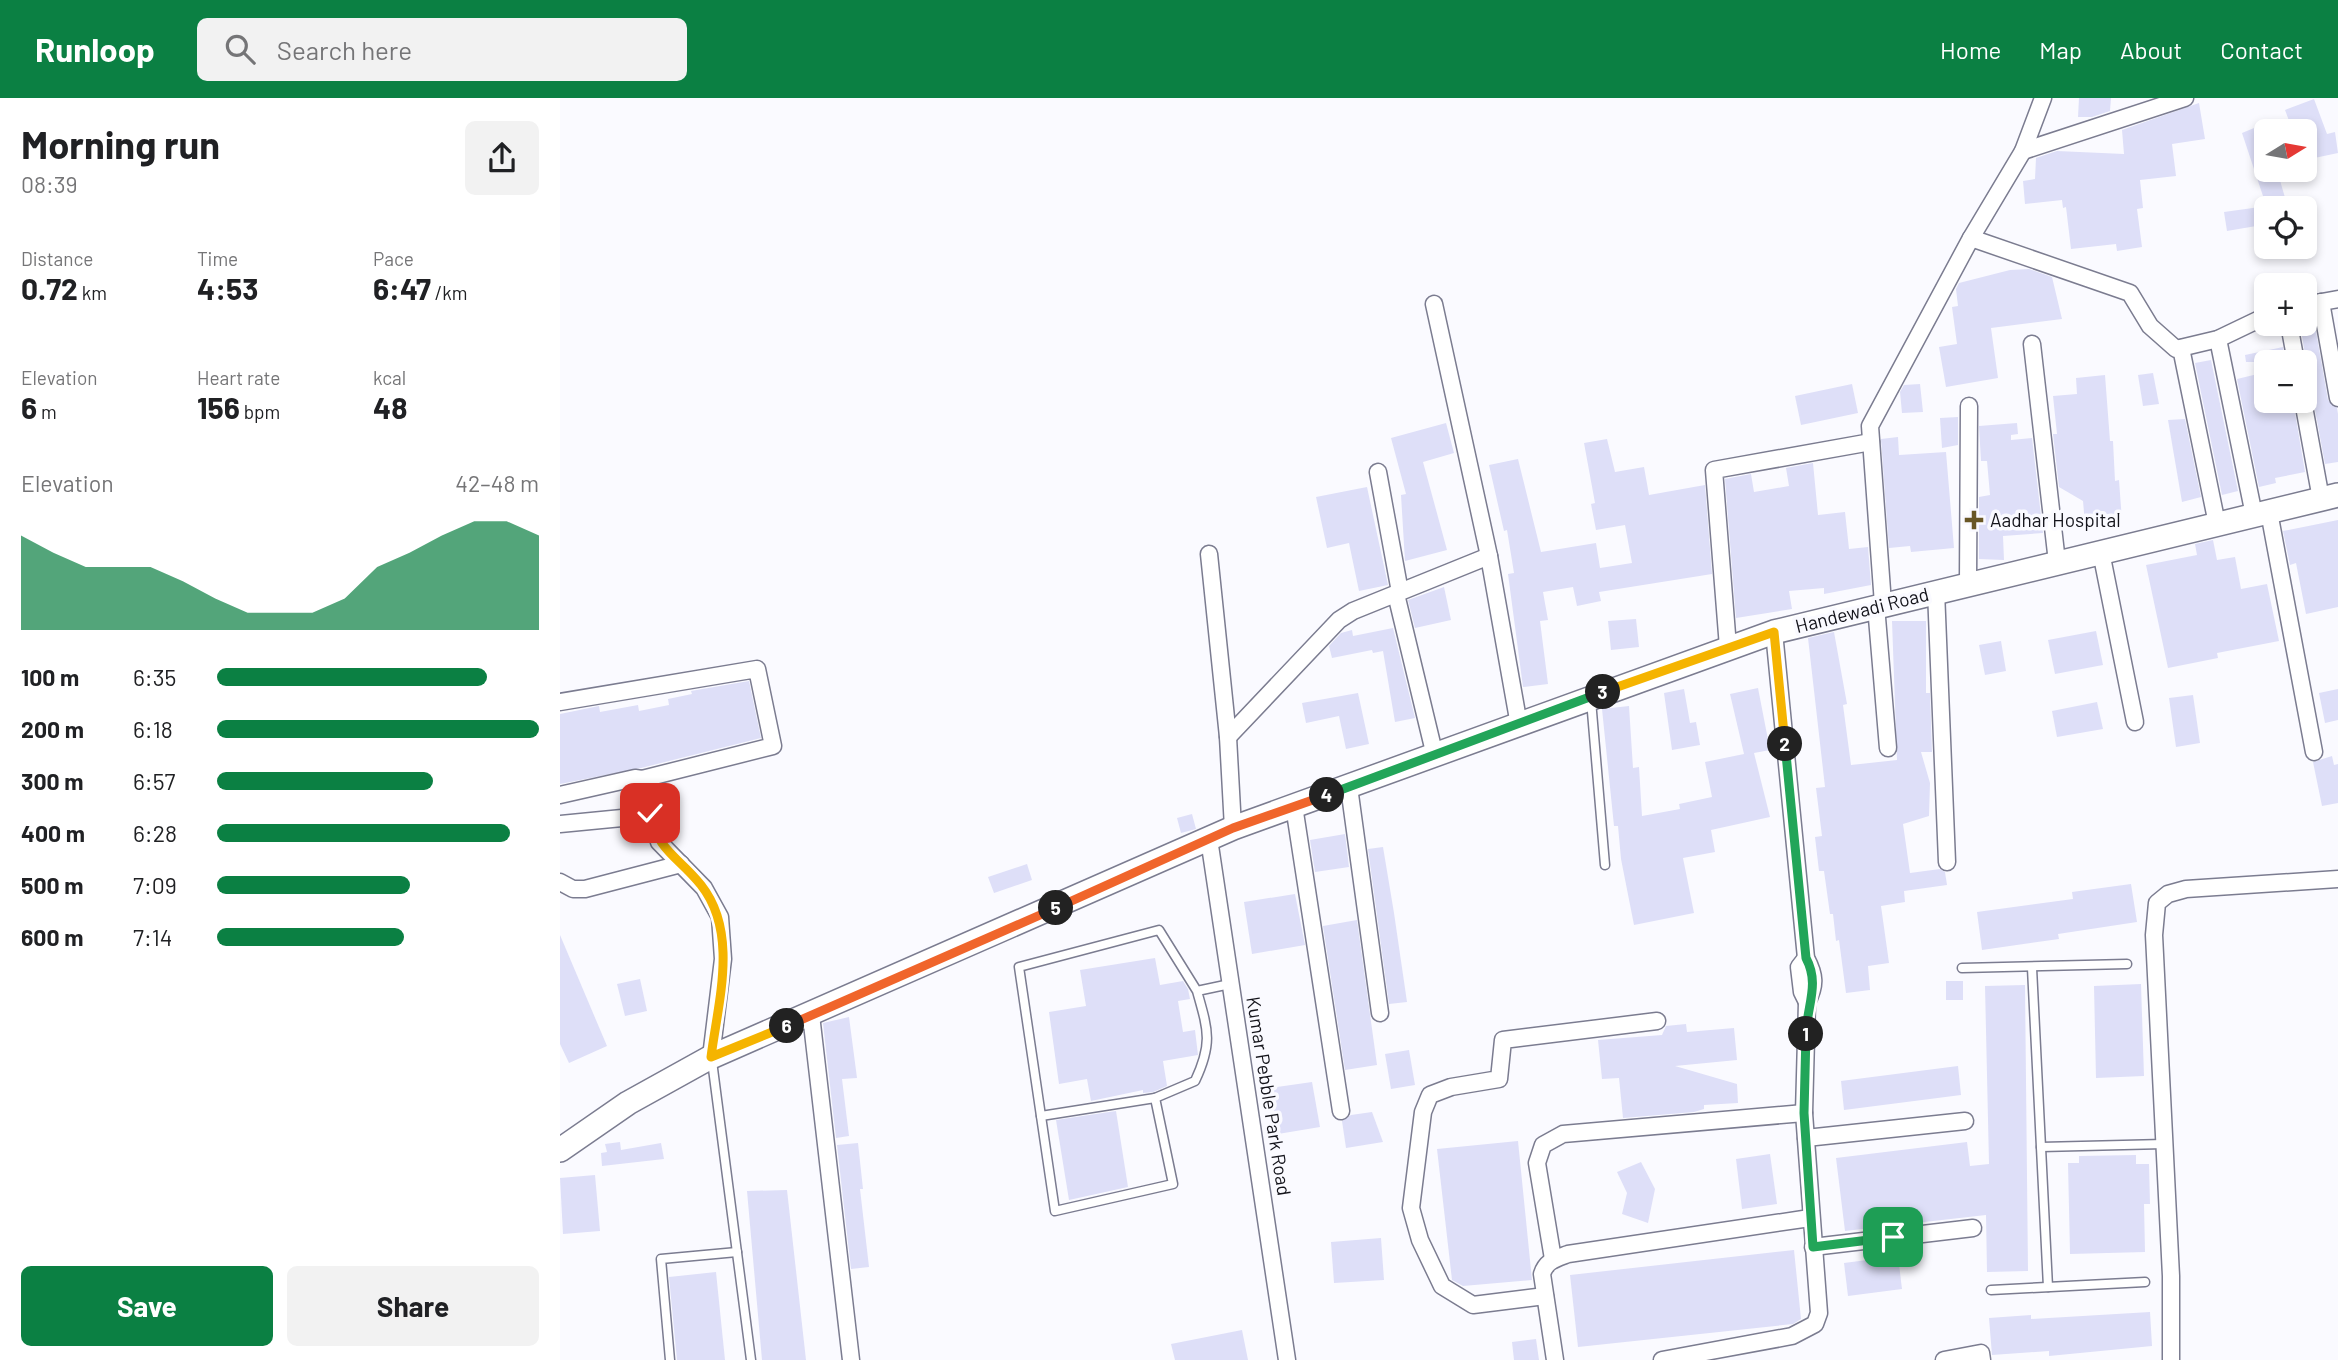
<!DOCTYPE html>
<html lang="en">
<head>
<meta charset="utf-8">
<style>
	:root { --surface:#fff; --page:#f2f2f2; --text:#202124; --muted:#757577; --accent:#0b8043 }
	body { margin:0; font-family:Barlow,sans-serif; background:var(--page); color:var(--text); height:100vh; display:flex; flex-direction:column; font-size:26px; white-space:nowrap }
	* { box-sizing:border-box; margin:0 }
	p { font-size:23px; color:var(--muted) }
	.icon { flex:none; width:38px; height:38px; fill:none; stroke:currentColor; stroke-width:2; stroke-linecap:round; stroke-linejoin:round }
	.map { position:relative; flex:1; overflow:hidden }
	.details { display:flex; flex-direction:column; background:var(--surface); width:560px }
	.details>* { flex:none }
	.needle { width:46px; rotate:79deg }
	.controls { position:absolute; left:1694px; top:21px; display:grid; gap:14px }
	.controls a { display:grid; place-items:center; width:63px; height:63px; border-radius:10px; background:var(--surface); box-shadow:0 4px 10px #0003; font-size:35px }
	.pin { position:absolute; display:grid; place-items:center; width:60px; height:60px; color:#fff; margin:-30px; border-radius:14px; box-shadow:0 4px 10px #0006 }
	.km { position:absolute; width:35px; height:35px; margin:-18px; border-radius:50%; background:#222; color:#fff; font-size:19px; line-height:35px; text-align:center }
	.round { display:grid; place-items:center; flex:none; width:74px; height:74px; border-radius:10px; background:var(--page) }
	.overview { display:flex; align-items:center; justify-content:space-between; height:119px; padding:0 21px }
	h1 { font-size:38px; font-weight:700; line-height:52px }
	.metrics { display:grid; grid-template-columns:repeat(3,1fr); gap:10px; height:119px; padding:7px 21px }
	.metrics div { display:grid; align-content:center }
	.metrics b { font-size:30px; font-weight:700 }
	.metrics small { font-size:19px; font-weight:400 }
	.metrics p { font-size:19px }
	.chart { height:196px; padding:14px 21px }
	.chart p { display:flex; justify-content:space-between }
	.chart svg { width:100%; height:126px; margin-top:7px; fill:var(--accent); opacity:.7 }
	.button { display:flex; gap:14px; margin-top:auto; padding:14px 21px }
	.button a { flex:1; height:80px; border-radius:10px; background:var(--accent); color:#fff; font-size:28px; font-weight:700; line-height:80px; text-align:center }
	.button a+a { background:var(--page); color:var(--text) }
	ul { padding:0 21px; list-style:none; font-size:23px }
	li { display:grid; grid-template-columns:112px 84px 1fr; align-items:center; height:52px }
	li i { height:18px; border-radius:9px; background:var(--accent) }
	header { display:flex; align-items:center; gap:42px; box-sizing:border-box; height:98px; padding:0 35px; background:var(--accent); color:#fff }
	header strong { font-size:33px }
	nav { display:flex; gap:38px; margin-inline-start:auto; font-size:24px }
	.search { width:490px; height:63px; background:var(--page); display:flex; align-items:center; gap:18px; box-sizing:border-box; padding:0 24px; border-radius:10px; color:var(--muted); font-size:26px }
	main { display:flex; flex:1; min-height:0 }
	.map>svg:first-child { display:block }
	.building { fill:#dedff8 }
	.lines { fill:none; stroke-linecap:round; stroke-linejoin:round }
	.lane-casing { stroke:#7b7c90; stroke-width:11 }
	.street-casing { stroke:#7b7c90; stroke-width:19 }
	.secondary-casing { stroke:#7b7c90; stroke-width:26 }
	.lane { stroke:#fff; stroke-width:8 }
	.street { stroke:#fff; stroke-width:16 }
	.secondary { stroke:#fff; stroke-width:23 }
	.split-1-casing { stroke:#fff; stroke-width:14 }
	.split-2-casing { stroke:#fff; stroke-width:14 }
	.split-3-casing { stroke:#fff; stroke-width:14 }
	.split-4-casing { stroke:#fff; stroke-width:14 }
	.split-5-casing { stroke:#fff; stroke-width:14 }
	.split-6-casing { stroke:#fff; stroke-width:14 }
	.split-7-casing { stroke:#fff; stroke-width:14 }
	.split-1 { stroke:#22a559; stroke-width:9 }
	.split-2 { stroke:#22a559; stroke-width:9 }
	.split-3 { stroke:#f5b400; stroke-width:9 }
	.split-4 { stroke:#22a559; stroke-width:9 }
	.split-5 { stroke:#f0652b; stroke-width:9 }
	.split-6 { stroke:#f0652b; stroke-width:9 }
	.split-7 { stroke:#f5b400; stroke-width:9 }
	.poi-dot { fill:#695725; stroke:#fafaff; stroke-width:2.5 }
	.labels { text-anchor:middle; stroke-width:7; stroke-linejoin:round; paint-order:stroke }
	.poi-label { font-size:19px; fill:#14141b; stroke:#fafaff; text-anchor:start }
	.street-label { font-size:19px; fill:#14141b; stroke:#fafaff }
</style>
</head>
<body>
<header>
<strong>Runloop</strong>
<div class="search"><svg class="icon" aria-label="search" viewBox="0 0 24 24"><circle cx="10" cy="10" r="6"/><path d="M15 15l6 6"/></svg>Search here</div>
<nav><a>Home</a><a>Map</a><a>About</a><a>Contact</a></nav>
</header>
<main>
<section class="details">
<div class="overview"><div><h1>Morning run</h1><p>08:39</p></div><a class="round"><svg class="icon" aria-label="share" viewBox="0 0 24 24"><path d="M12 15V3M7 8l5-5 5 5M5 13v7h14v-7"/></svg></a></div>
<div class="metrics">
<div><p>Distance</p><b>0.72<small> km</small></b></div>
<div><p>Time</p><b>4:53</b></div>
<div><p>Pace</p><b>6:47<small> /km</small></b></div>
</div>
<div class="metrics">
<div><p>Elevation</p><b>6<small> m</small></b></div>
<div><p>Heart rate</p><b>156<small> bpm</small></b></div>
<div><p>kcal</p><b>48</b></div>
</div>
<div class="chart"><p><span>Elevation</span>42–48 m</p>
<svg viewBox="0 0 160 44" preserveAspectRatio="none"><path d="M0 44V11L10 17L20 22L30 22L40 22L50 27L60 33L70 38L80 38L90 38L100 33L110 22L120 17L130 11L140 6L150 6L160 11V44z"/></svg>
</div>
<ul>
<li><b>100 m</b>6:35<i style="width:84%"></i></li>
<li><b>200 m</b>6:18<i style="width:100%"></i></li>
<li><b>300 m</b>6:57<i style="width:67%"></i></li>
<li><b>400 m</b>6:28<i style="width:91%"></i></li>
<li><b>500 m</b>7:09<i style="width:60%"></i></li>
<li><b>600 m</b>7:14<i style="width:58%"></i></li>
</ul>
<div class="button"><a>Save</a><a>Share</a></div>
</section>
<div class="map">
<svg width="1778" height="1262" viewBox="0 0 1778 1262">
	<rect width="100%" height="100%" fill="#fafaff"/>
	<g class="building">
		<path d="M1519 0H1551L1550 13 1532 19H1518Z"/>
		<path d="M1754 1 1767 36 1775 34 1778 55 1745 62V33H1733L1725 12Z"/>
		<path d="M1639 5 1645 41 1612 46 1616 78 1580 82 1583 110 1577 111 1582 149 1557 153 1556 146 1511 151 1506 109 1503 110 1502 102 1465 106 1463 83 1475 81 1476 60 1497 53 1564 56 1562 32Z"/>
		<path d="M1699 28 1706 46V72H1717L1728 110H1707L1682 35Z"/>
		<path d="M1700 109 1702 127 1667 133 1664 114Z"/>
		<path d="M1469 171 1492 179 1502 221 1431 230 1438 280 1386 289 1379 249 1397 246 1392 209 1398 208 1396 191 1399 185 1450 172Z"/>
		<path d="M1753 216 1768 302 1777 310 1778 316V364L1765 366 1753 301 1745 293 1746 262 1740 226H1745V217Z"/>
		<path d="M1723 249 1725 264H1686L1685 257Z"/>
		<path d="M1651 262 1678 393 1662 397 1635 265Z"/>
		<path d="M1706 274V303H1733L1745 374 1715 380 1716 385 1699 389 1677 281Z"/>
		<path d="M1593 275 1599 306 1583 308 1578 277Z"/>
		<path d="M1545 277 1550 343H1553L1555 383 1559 382 1562 423 1525 426 1523 403 1499 389 1493 336H1497L1493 298 1517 296 1516 280Z"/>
		<path d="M1292 286 1298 315 1241 327 1235 298Z"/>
		<path d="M1360 286 1363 314 1342 315 1340 294 1344 287Z"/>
		<path d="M1398 319V347L1382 350 1380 320Z"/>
		<path d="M1625 321 1641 399 1622 404 1608 322Z"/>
		<path d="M886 325 894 355 863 364 887 452 845 463 841 397 846 396 831 340Z"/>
		<path d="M1457 325 1458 336 1451 337V342L1472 340 1483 435 1443 438 1444 462 1419 461V399L1430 397 1427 363H1421L1419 328Z"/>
		<path d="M1338 339 1339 357 1386 354 1394 450 1351 454 1350 448 1329 450 1321 341Z"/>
		<path d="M1047 341 1055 374 1084 369 1089 397 1145 387 1152 476 1039 494 1041 503 1017 508 1013 489 983 494 988 522 980 523 988 586 963 589 948 476 954 475 947 432 944 433 929 367 958 361 981 454 1036 445 1040 470 1072 465 1065 427 1036 432 1031 406 1035 405 1024 345Z"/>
		<path d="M1253 365 1258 417 1285 414 1289 451 1308 449 1311 487 1264 496V490L1229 493 1232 511 1176 520 1165 381 1191 376 1194 394 1229 388 1226 370Z"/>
		<path d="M807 389 828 487 799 493 789 445 767 450 756 399Z"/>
		<path d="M1778 422V509L1746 516 1736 465 1730 467 1723 433Z"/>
		<path d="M1653 442 1657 462 1675 459 1681 491 1707 486 1719 543 1657 555 1658 560 1608 570 1586 467 1637 457 1635 446Z"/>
		<path d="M884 489 891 522 855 530 848 502Z"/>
		<path d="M1076 521 1079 549 1051 552 1048 523Z"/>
		<path d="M1332 523H1366V595H1370L1372 654H1361L1370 685 1369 718 1343 726 1350 775 1380 771 1385 774 1387 787 1344 793 1345 804 1321 808 1329 865 1308 868 1310 892 1286 895 1279 842 1276 843 1273 816H1270L1264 773H1259L1255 739 1262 738 1256 690 1265 689 1248 540 1274 534 1287 606 1283 607 1291 667 1337 662Z"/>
		<path d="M833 530 855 620 835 624 823 553 813 555 812 552 772 560 769 548 781 535 792 532 793 538Z"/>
		<path d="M1536 533 1543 567 1495 576 1488 542Z"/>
		<path d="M1441 543 1446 573 1425 577 1419 547Z"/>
		<path d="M189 583 201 640 81 670 0 686V616L39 608 40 614 78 607 79 613 109 607 108 601 132 596 131 593Z"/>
		<path d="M1198 590 1210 652 1194 655 1210 719 1151 732 1155 754 1123 760 1134 815 1074 827 1061 761 1058 728H1054L1042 611 1069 608 1073 670 1079 669 1082 718 1120 711 1119 706 1152 699 1145 664 1184 656 1170 596Z"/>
		<path d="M1124 591 1130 625 1136 624 1140 647 1112 652 1104 595Z"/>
		<path d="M1778 591V622L1765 625 1759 595Z"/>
		<path d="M798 595 809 646 786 651 779 618 746 625 742 605Z"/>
		<path d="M1633 597 1640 645 1616 649 1609 600Z"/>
		<path d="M1537 604 1543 631 1497 639 1492 613Z"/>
		<path d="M1772 658 1774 667 1778 666V705L1762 708 1753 664Z"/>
		<path d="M632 716 636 731 621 735 617 720Z"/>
		<path d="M785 736 789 769 755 774 750 742Z"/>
		<path d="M823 749 834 815 847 904 829 906 808 751Z"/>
		<path d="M467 766 472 782 434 795 428 779Z"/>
		<path d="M1571 786 1577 824 1498 836 1499 841 1422 852 1417 814 1513 801 1512 794Z"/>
		<path d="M735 796 745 847 692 856 684 804Z"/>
		<path d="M797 822 817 967 785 972 763 828Z"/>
		<path d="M0 837 47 948 9 965 0 946Z"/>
		<path d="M595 860 600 887 623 883 628 891 630 901 618 903 623 934 635 932 638 957 603 963 607 988 593 994 583 995V992L531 1003 527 981 499 986 489 914 526 908 520 872Z"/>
		<path d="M80 881 87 913 65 918 57 886Z"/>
		<rect x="1386" y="883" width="17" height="19"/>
		<path d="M1581 886 1584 978 1536 980 1534 888Z"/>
		<path d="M1465 887 1468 1173 1427 1174 1426 1117 1285 1133 1276 1060 1407 1044 1410 1068 1429 1066 1425 888Z"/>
		<path d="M289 919 297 980 282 981 289 1038 276 1040 263 925Z"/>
		<path d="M1126 926 1127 934 1174 930 1177 962 1115 968 1177 986 1178 1005 1144 1007V1011L1134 1014 1063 1020 1059 980 1042 981 1038 942 1102 937 1106 928Z"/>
		<path d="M849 952 855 987 831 991 825 956Z"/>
		<path d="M1398 968 1401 997 1284 1012 1281 983Z"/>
		<path d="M752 984 760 1029 718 1036 710 990Z"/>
		<path d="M556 1013 568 1089 509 1102 496 1022Z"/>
		<path d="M812 1014 823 1044 786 1050 782 1023 791 1017Z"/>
		<path d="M958 1043 972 1182 903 1188 892 1182 877 1051Z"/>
		<path d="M60 1044 61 1052 101 1045 104 1061 42 1068 41 1055 47 1054 45 1046Z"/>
		<path d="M298 1045 303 1091H300L309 1169 291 1171 277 1047Z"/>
		<path d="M1210 1056 1217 1106 1182 1111 1176 1061Z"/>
		<path d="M1576 1057V1066H1589L1590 1106H1584L1585 1154 1510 1156 1508 1065H1519V1058Z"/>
		<path d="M1081 1064 1095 1091 1088 1125 1062 1116 1067 1095 1057 1074Z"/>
		<path d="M35 1077 40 1133 3 1136 0 1080Z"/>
		<path d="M227 1092 246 1262H202L187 1093Z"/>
		<path d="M821 1140 824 1182 774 1185 771 1144Z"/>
		<path d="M1234 1152 1241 1221 1233 1226 1018 1249 1010 1177Z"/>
		<path d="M1338 1158 1342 1191 1288 1198 1284 1165Z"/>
		<path d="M156 1174 165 1262H117L109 1179Z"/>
		<path d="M1590 1214 1592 1248 1489 1258V1253L1432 1257 1429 1220 1471 1217V1221Z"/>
		<path d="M682 1232 688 1262H615L611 1246Z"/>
		<path d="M976 1241 979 1262H954L952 1244Z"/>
	</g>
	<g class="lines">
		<defs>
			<g id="lane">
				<path d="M1031 602 1045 767"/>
				<path d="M1402 870 1567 866"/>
				<path d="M1472 870 1488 1189"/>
				<path d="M637 893C648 932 653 945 635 983L595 1000 613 1086 495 1113 459 869 599 832 637 893 670 886"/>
				<path d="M152 963 191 1262"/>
				<path d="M481 1018 595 1000"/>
				<path d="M1481 1049 1604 1046"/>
				<path d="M1431 1192 1585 1184"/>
				<path d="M110 1262 101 1161 177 1154"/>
			</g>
			<g id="street">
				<path d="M1483 0 1463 53 1411 140 1570 195 1590 228 1616 251 1658 241 1706 218"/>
				<path d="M1463 53 1625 0"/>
				<path d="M1761 204 1778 300"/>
				<path d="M874 206 929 458"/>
				<path d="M1745 207 1778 201"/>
				<path d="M1729 226 1736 264"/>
				<path d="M1658 241 1694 417"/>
				<path d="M1472 246 1497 464"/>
				<path d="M1621 250 1657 426"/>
				<path d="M1743 303 1761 401"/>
				<path d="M818 374 840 494"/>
				<path d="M1709 414 1754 654"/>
				<path d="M1541 454 1575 624"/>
				<path d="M649 456 668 639 673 730"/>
				<path d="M1408 486 1409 308"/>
				<path d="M1376 493 1387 764"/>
				<path d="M836 496 875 658"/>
				<path d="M1323 506 1310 328 1411 140"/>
				<path d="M1316 508 1328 650"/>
				<path d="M1168 549 1154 372 1311 344"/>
				<path d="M0 604 197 571 213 648 82 681"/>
				<path d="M668 639 779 522 793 513 929 458 959 627"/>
				<path d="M789 689 820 915"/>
				<path d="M0 697 75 680 82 681 99 744 144 790 160 819 163 861 151 959"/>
				<path d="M734 708 781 1013"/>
				<path d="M0 726 62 720 92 723"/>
				<path d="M649 741 727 1262"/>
				<path d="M0 784 13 791H25L121 766"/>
				<path d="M1246 860 1239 869 1242 894 1247 904"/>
				<path d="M251 917 291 1262"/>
				<path d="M1246 1040 1405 1023"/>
				<path d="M1253 1149 1413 1130"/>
				<path d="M993 1161 977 1065 983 1047 1003 1036 1244 1015"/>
				<path d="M985 1198 913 1207 882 1188 860 1142 851 1110 863 1014 870 997 891 989 939 981 943 942 1097 923"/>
				<path d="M995 1262 982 1176C986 1163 995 1161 1008 1156L1250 1120"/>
				<path d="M1102 1262 1232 1238 1255 1226 1259 1215 1244 1015 1247 904C1256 887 1255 877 1246 860L1214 534"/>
				<path d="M1384 1262 1421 1255 1422 1262"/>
				<path d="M1611 1262V1178L1594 837 1597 805 1608 796 1626 791 1778 781"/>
			</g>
			<path id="secondary" d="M0 1052 68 1005 151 959 673 730 1214 534 1778 397"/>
		</defs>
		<use href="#lane" class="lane-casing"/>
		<use href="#street" class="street-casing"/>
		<use href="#secondary" class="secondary-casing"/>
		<use href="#lane" class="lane"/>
		<use href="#street" class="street"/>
		<use href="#secondary" class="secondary"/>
	</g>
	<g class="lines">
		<defs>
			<path id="split-1" d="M1246 936 1244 1015 1253 1149 1333 1139"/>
			<path id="split-2" d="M1225 646 1246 860C1260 886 1247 907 1246 936"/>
			<path id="split-3" d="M1043 594 1214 534 1225 646"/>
			<path id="split-4" d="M767 697 1043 594"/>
			<path id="split-5" d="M496 810 673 730 767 697"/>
			<path id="split-6" d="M227 928 496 810"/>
			<path id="split-7" d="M90 715C98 754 118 758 141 787 179 835 158 904 151 959L227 928"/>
		</defs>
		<use href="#split-1" class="split-1-casing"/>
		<use href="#split-2" class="split-2-casing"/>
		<use href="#split-3" class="split-3-casing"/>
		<use href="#split-4" class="split-4-casing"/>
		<use href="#split-5" class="split-5-casing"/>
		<use href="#split-6" class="split-6-casing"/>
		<use href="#split-7" class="split-7-casing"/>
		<use href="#split-1" class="split-1"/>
		<use href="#split-2" class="split-2"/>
		<use href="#split-3" class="split-3"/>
		<use href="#split-4" class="split-4"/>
		<use href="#split-5" class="split-5"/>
		<use href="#split-6" class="split-6"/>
		<use href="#split-7" class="split-7"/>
	</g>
	<path class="poi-dot" d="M1410.5 411.5h7v7h7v7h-7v7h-7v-7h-7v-7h7z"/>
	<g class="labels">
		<g class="poi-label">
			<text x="1430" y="429">Aadhar Hospital</text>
		</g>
		<g class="street-label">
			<text transform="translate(1302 512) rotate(-14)" y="7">Handewadi Road</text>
			<text transform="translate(709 998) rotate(81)" y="7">Kumar Pebble Park Road</text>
		</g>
	</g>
</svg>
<div class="controls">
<a><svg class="needle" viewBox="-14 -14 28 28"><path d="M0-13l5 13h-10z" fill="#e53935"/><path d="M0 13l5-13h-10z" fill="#757577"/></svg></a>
<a><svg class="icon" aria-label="locate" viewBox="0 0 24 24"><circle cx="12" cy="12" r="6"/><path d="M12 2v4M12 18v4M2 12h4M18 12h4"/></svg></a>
<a>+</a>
<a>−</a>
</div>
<div class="pin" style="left:1333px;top:1139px;background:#1e9e55"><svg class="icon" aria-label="arrive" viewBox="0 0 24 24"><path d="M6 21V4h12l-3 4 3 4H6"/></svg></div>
<div class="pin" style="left:90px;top:715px;background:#d93025"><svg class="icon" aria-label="check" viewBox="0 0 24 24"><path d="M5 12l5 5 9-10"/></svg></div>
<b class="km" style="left:1246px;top:936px">1</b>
<b class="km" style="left:1225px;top:646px">2</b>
<b class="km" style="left:1043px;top:594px">3</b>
<b class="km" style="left:767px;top:697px">4</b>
<b class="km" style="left:496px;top:810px">5</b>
<b class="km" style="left:227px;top:928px">6</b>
</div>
</main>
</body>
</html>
